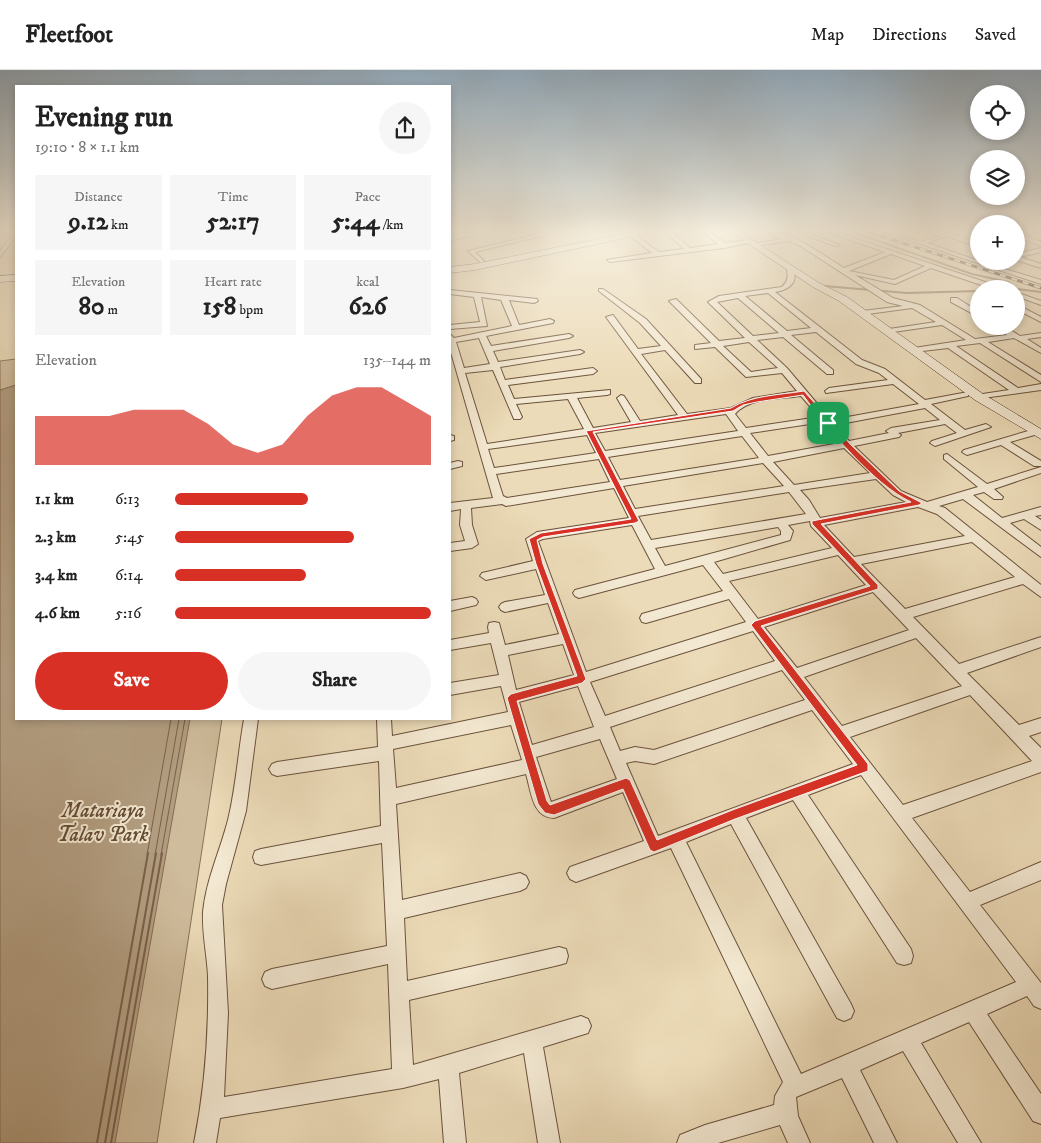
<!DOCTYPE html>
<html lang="en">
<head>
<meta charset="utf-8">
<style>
	:root { --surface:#fff; --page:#f6f6f6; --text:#222; --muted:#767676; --line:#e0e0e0; --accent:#d93025 }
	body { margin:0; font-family:"IM FELL DW Pica",serif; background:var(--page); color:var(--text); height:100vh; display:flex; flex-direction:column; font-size:19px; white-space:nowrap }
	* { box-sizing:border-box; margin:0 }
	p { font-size:16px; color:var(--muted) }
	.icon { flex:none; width:28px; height:28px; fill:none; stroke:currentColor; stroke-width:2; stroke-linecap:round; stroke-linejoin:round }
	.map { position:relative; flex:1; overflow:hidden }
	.details { position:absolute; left:15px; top:15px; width:436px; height:635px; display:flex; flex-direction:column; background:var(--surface); border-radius:0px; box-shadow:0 2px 8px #0003 }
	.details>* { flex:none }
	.buttons { position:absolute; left:970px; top:15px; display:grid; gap:10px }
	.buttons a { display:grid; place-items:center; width:55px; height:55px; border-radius:50%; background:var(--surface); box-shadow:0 2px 8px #0003; font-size:25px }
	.pin { position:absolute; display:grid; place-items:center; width:42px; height:42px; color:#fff; margin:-21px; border-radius:10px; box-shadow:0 2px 8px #0006 }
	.round { display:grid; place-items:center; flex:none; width:52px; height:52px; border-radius:26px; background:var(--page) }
	.overview { display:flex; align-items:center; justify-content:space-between; height:85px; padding:0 20px }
	h1 { font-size:28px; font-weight:800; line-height:38px }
	.stats { display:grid; grid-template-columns:repeat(3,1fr); gap:8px; height:85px; padding:5px 20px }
	.stats div { display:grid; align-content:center; border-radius:0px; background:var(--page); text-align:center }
	.stats b { font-size:25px; font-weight:800 }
	.stats small { font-size:14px; font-weight:400 }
	.stats p { font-size:14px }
	.chart { height:140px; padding:10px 20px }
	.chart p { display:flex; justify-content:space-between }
	.chart svg { width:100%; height:90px; margin-top:5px; fill:var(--accent); opacity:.7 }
	.primary-button { display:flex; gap:10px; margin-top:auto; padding:10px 20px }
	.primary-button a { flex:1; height:58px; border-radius:30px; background:var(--accent); color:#fff; font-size:20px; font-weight:800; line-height:58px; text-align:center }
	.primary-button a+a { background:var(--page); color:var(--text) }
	ul { padding:0 20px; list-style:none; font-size:16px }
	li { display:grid; grid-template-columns:80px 60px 1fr; align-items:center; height:38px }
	li i { height:12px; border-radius:6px; background:var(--accent) }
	header { display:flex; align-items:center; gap:30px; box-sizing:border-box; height:70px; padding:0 25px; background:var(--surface); border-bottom:1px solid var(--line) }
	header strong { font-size:24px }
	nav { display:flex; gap:28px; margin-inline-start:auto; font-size:18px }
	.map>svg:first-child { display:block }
	.green { fill:#cfbc9c; stroke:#887057 }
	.water { fill:#b29d80; stroke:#846d54 }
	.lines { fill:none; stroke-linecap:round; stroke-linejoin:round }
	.shore-far1 { stroke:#796049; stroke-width:1 }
	.shore { stroke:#796049; stroke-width:2 }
	.stream { stroke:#846d54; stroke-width:2 }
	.street-casing { stroke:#6b523c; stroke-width:2 }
	.secondary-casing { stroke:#402412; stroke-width:1 }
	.street { fill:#f3e8d1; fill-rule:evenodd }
	.secondary { fill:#f3e8d1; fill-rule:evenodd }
	.rail-casing { stroke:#402412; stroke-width:3 }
	.rail { stroke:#f3e8d1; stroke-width:2; stroke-dasharray:6; stroke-linecap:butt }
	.route { fill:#d93025; stroke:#fff; fill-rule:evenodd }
	.labels { text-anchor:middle; stroke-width:4; stroke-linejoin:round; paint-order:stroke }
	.near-park-label { font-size:21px; font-style:italic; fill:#644a34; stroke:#f3e8d1 }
</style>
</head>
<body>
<header>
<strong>Fleetfoot</strong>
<nav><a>Map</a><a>Directions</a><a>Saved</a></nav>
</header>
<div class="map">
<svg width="1041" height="1073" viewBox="0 0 1041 1073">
	<rect width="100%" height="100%" fill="#ecdbb8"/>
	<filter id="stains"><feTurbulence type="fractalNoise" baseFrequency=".004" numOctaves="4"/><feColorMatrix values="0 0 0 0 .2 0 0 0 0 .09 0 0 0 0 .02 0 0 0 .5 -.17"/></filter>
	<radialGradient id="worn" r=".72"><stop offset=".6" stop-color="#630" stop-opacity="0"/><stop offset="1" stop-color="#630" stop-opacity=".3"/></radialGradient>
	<path class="green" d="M16 289V649H222L157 1073H0V291Z"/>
	<path class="water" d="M16 315V649H190L115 1073H0V320Z"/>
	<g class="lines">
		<g class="shore-far1">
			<path d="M147 785 171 649"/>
			<path d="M155 785 179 649"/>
			<path d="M161 785 185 649"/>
		</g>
		<g class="shore">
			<path d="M97 1073 148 783"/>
			<path d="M105 1073 156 783"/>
			<path d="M111 1073 162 783"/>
		</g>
		<g class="stream">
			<path d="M847 160 972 204 1008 212 1017 219 1041 222"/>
			<path d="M824 216 907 223 979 221"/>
		</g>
		<defs>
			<g id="street">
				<path d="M0 160H8L0 162Z"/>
				<path d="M482 160H492L450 171V167Z"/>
				<path d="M555 160H565L475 182 484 191 481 193 468 181Z"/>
				<path d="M663 160H669L690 178 718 174 701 160H707L725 173 750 170 753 172 724 178 610 192 607 190 652 183 629 165 631 162 659 182 684 179Z"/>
				<path d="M761 160C789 159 821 184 844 198L885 182 822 160H830L1003 218 993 219 931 198 895 214 855 205 893 228 920 235 975 269 1007 265 994 256H1004L1020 266 1041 263V267L1027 269 1041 278V283L1014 268 988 272 1041 305V312L980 273 956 276 1018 318 1041 314V320L976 329V325L1009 320 948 278 914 282 910 280 914 278 966 270 942 255 886 263 885 261 889 259 936 252 912 238 860 245V241H863L903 236 887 232 799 175 788 171 754 176V174L781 169ZM891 184 925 196 894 210 849 201Z"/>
				<path d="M791 160H799L840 175 835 176Z"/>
				<path d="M878 160C893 160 909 171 921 171 934 171 945 160 960 160L952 164 979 173V177L946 166 927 173 979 191 1041 210V214Z"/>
				<path d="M1035 160H1041V162L1025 166 1041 172V176L1016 167V163Z"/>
				<path d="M15 162 16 166 0 187V181Z"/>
				<path d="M1041 178V182L1020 187 1041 194V198L1016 190V184Z"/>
				<path d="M787 197H791C801 211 789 220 775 222L862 290 885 299 925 330 968 322V326L931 334 965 360 986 354 991 357 935 376 930 373 932 371 957 363 945 354 898 363 901 365 899 367 854 376 901 421 927 432 978 417 944 389V385L947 384 987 414 1041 397V403L994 419 1003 427 1002 429H994L984 422 973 425 1002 448 1041 437V445L1035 446 1041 450V460L1024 449 1010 453 1041 477V487L963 429 939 436 945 438 1041 515V527L1023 514 913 547 959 594 1041 567V577L967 603 1019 655 1041 648V662L1029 666 1041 678V702L912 748 970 822 1041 792V810L980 835 1041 913V939L1034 936 1027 926 987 944 1041 1024V1054L1033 1051 969 952 921 973 981 1073H958L903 981 860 1000 897 1073H874L842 1008 796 1027 798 1046 810 1073H788L780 1055 718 1073H677L680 1065 705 1055 774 1035 775 1026 783 1012 671 778 576 812 570 809 567 803 570 797 644 771 623 722 554 748C532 748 531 720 526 704L396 734 402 830 520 803 526 806 529 812 526 818 520 821 404 848 407 911 559 877 566 879 568 886 566 893 559 895 409 930 413 995 581 946 588 949 591 956 588 963 543 977 560 1073H538L524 983 459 1003 466 1073H444L439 1009 403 1018 220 1048 216 1073H194C205 1018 209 963 208 906 207 885 202 863 203 842 206 810 220 781 228 750 236 717 238 683 244 649H258L246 741 226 814 222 835 228 943 224 1027 392 999 388 894 272 919 265 916 262 909 265 902 272 899 387 876 382 773 261 795 255 793 253 787 255 781 261 779 381 756 379 691 277 706 272 704 269 699 272 694 277 692 378 677 377 649H391L392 666 508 642 501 616 450 625V613L499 605 491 573 450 580V570L489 563 488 557 489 553 494 552 499 553 505 575 559 564 548 533 505 542 501 540 499 537 501 534 505 532 545 525 536 499 486 510 480 506 482 503 533 491 526 469 537 462 629 448 614 418 506 436 502 434 471 438 472 455 478 474 472 478 450 481V473L465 471 460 455 461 439 450 441V433L493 428 450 279V264L454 268 512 256 501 230 481 227 487 256 450 259V255L480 252 474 227 450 224V220L537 229 538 231 534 233 509 230 519 255 550 249 554 251 553 253 486 266 491 276 569 264 573 266 569 268 493 281 498 292 580 280 584 282 580 284 500 297 505 310 593 298 597 301 593 304 508 315 514 329 610 320V324L607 325 577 328 593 358 631 352 617 328 621 325 624 326 640 351 678 345 606 247 613 245 638 279 661 276 640 253 599 221V219H603L646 249 701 309V313H695L665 280 641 284 687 344 731 338 753 328 797 321 782 303 746 307 715 277 695 279V275L711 273 669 231 676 229 719 271 745 268 708 232 719 226 782 217C790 209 787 205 787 197ZM768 223 811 258 787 261 745 226ZM738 228 779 263 753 266 717 232ZM816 262 856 294 879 303 888 310 829 318 825 321 826 323 893 314 919 334 831 350 787 298 757 270 783 267 827 304H833V300L791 265ZM479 268 490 294 464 298 456 272ZM749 272 778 298 751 302 723 276ZM493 300 514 349H520L522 347 516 334 568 329 584 359 487 374 465 303ZM801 326 819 347 746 358 735 344C750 327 781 329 801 326ZM925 338 940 350 891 358 886 361 889 363 849 371 835 355ZM726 344 738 361 605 381 595 363ZM823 352 840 373 768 386 750 363ZM587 365 596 383 494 398 488 379ZM742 366 759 388 620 410 608 387ZM844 378 870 403 794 415 773 392ZM599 389 610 412 507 428 503 426 496 404ZM763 393 784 416 635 439 623 416ZM876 409 893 425 906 432 820 448 809 430 800 420ZM789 422 806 444 651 470 638 446ZM918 437 937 444 965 466 854 487 824 455ZM810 451 811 456 832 478 723 504 714 492 790 470 793 461 788 455ZM632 455 655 499 575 520 573 523 575 526 579 528 703 495 723 521 642 544 640 548 642 552 646 553 729 529 746 552 586 602 538 471 543 469ZM778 457 781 461V465L665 496 655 478ZM972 472 1015 507 905 539 861 494ZM838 485 866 515 758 549 729 511ZM873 522 909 560 797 598 764 557ZM753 561 775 591 605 646 590 612ZM916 568 962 616 842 656 804 607ZM563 574 574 605 516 620 508 585ZM782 600 805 630 654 680 635 677 620 681 610 657ZM578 616 594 657 532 675 519 632ZM970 625 1032 691 903 735 850 667ZM812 640 853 694 658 766 626 693 635 691 654 694ZM511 655 522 690 396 718 393 679ZM600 669 617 709 551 732 536 687ZM861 705 1016 912 801 1004 686 772 731 754 837 948 844 951 851 948 854 941 851 934 746 748 793 730 897 893 904 895 911 893 913 886 911 879 808 725Z"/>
				<path d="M1016 222 1041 231V235L1016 226Z"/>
				<path d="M951 228H957L979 242V247L951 232Z"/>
				<path d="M1016 234 1041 247V252L1016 239Z"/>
				<path d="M1035 359 1040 362 1038 364 1010 372 1041 391V396H1034L1001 375 967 385 962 382 964 380Z"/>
				<path d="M450 365 454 366V370L450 371Z"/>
				<path d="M458 391 462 392V396L450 399V393Z"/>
				<path d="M472 527 476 529 478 532 476 535 450 541V531Z"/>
			</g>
			<g id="secondary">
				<path d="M643 160H658L654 162 475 200 450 203V197L475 194Z"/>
				<path d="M728 160H737L819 213 847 227 983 324 1041 359V369L975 330 839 231 813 217Z"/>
				<path d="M16 205V211L0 212V206Z"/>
			</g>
		</defs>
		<use href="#street" class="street-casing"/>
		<use href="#secondary" class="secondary-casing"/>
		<use href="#street" class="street"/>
		<use href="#secondary" class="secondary"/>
		<defs>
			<path id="rail" d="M863 160 1041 218"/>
		</defs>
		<use href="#rail" class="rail-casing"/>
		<use href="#rail" class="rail"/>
	</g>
	<linearGradient id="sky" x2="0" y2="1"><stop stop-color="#92abbe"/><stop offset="0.52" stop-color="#f6efdf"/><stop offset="1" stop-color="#f6efdf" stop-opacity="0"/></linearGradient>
	<rect width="1041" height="310" fill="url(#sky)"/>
	<path class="route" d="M804 321 850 374 899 421 922 433 919 435 821 454 878 515V519L761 556 868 694V701L735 749 654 782 650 780 623 719 554 745 545 743 538 734 507 628 511 624 577 606 536 494 529 469 541 463 631 449 586 361 731 338C752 325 780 325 804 321ZM803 325C829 360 872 413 911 432L812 451V454L870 516 755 551 751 555 857 695 735 739 657 770 630 710 626 708 550 735 547 731 517 631 582 613 586 609 543 494 537 470 543 467 635 453 639 451 593 362 733 341 743 335 757 332Z"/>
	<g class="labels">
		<g class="near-park-label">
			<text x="103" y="747">Matariaya<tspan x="103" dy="24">Talav Park</tspan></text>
		</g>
	</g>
	<rect width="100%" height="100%" filter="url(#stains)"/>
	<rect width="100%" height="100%" fill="url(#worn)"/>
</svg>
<div class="buttons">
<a><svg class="icon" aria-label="locate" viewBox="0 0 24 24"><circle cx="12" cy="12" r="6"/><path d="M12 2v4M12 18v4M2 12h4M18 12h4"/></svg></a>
<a><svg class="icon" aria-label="layers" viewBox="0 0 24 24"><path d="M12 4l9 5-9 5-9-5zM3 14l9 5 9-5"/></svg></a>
<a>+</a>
<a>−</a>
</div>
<div class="pin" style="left:828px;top:353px;background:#1e9e55"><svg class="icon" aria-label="arrive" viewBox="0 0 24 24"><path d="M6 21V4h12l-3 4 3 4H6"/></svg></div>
<section class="details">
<div class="overview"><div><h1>Evening run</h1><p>19:10 · 8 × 1.1 km</p></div><a class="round"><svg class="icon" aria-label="share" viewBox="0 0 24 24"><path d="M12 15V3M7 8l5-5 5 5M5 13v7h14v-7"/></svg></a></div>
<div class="stats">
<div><p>Distance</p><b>9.12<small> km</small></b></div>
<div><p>Time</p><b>52:17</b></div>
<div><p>Pace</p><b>5:44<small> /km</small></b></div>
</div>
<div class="stats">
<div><p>Elevation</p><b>80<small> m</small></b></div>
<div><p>Heart rate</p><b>158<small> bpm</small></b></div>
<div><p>kcal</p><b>626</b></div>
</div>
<div class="chart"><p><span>Elevation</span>135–144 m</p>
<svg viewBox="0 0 160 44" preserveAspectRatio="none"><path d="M0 44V20L10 20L20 20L30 20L40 17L50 17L60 17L70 24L80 34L90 38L100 34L110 20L120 10L130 6L140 6L150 13L160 20V44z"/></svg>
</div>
<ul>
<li><b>1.1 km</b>6:13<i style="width:52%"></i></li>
<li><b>2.3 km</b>5:45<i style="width:70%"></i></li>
<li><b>3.4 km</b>6:14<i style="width:51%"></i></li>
<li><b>4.6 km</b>5:16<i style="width:100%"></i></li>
</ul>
<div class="primary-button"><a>Save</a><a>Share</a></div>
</section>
</div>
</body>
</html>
